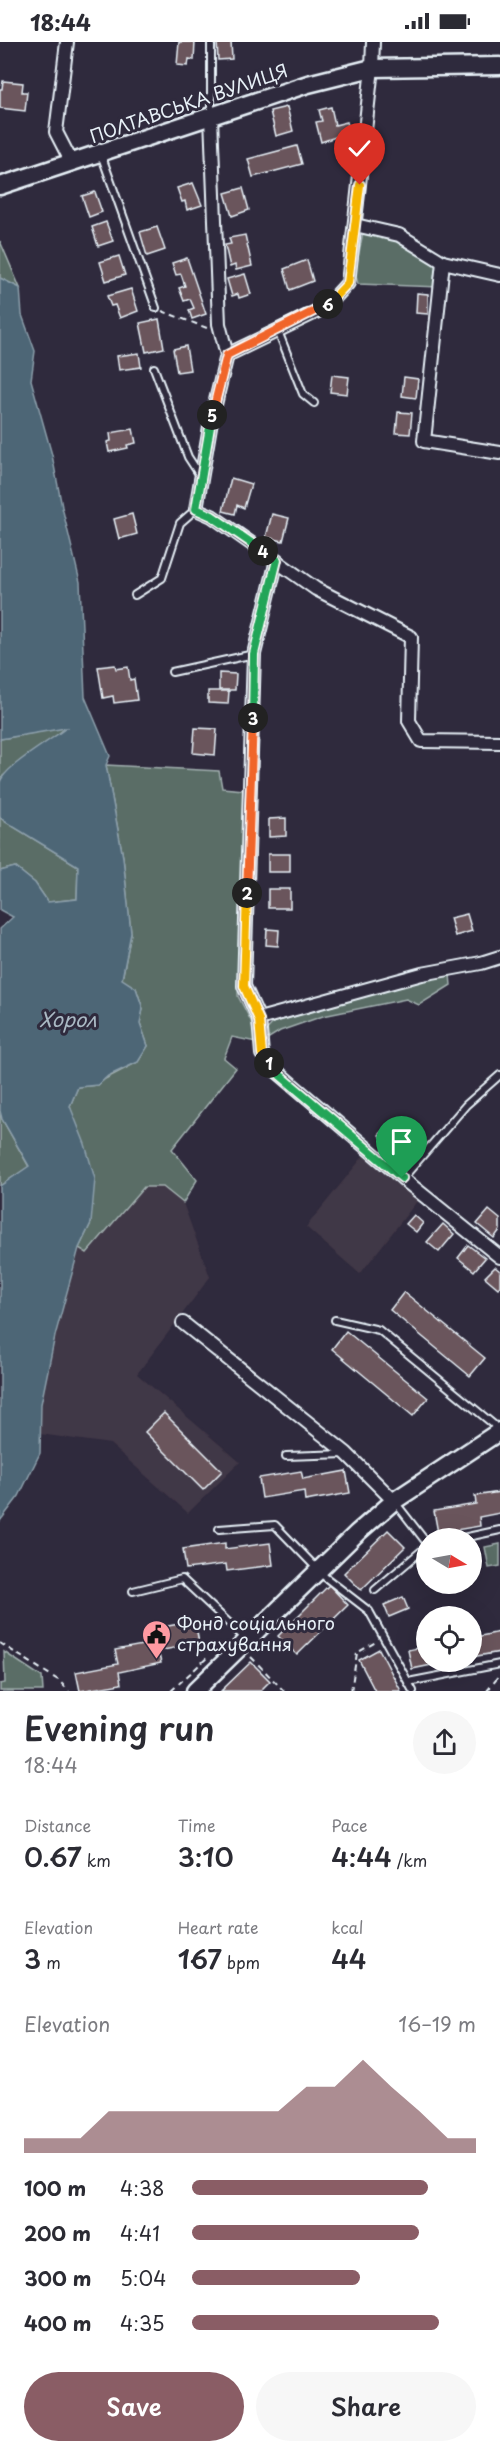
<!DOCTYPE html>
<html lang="en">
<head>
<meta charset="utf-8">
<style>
	:root { --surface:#fff; --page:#f7f7f7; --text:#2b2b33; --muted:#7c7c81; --accent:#8a5d65 }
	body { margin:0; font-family:"Playpen Sans",sans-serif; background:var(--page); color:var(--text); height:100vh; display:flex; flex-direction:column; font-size:22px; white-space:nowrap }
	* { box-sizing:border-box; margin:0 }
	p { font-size:20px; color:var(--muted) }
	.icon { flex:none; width:33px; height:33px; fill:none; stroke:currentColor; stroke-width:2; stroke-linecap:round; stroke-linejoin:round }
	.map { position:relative; height:1649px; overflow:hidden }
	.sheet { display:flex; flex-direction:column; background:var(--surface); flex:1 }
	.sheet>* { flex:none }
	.needle { width:39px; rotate:100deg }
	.buttons { position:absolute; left:416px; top:1486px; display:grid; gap:12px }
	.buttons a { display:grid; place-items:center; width:66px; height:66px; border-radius:50%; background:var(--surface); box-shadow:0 6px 24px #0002; font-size:30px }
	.pin { position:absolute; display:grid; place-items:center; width:51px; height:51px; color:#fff; margin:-62px -26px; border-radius:50% 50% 50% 0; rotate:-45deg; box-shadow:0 0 6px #0007 }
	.pin .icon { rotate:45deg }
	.km { position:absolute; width:30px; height:30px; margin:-15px; border-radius:50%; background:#222; color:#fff; font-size:16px; line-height:30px; text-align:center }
	.round { display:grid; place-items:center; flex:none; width:63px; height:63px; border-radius:32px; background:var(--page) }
	.summary { display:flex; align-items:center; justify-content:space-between; height:102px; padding:0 24px }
	h1 { font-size:33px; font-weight:600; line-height:45px }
	.stats { display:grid; grid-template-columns:repeat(3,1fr); gap:9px; height:102px; padding:6px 24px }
	.stats div { display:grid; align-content:center }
	.stats b { font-size:26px; font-weight:600 }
	.stats small { font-size:16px; font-weight:400 }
	.stats p { font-size:16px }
	.chart { height:168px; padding:12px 24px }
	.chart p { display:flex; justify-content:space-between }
	.chart svg { width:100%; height:108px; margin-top:6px; fill:var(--accent); opacity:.7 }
	.cta { display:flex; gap:12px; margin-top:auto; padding:12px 24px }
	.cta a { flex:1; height:69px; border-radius:36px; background:var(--accent); color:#fff; font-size:24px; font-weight:600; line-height:69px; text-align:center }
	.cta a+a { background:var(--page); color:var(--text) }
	ul { padding:0 24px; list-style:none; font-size:20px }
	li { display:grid; grid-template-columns:96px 72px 1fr; align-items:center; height:45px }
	li i { height:15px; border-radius:8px; background:var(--accent) }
	.status { display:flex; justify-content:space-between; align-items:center; height:42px; padding:0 30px; background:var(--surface); direction:ltr }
	.status svg { height:16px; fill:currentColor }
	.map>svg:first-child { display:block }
	.built { fill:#413746 }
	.green { fill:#5a6d66; stroke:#a1afaf; stroke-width:1.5 }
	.water { fill:#4d6676; stroke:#8b9eaa; stroke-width:1.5 }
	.building { fill:#6b555b; stroke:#e8f1f8; stroke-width:1.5 }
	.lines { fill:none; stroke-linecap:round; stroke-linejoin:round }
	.lane-casing { stroke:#e8f1f8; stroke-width:10 }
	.street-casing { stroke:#e8f1f8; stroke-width:16 }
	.secondary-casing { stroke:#e8f1f8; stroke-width:21 }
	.path { stroke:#e8f1f8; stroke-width:2; stroke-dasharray:6 4.5; stroke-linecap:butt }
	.lane { stroke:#2f2a3d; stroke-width:6 }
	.street { stroke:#2f2a3d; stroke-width:12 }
	.secondary { stroke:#2f2a3d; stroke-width:16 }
	.split-1-casing { stroke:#fff; stroke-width:12 }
	.split-2-casing { stroke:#fff; stroke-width:12 }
	.split-3-casing { stroke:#fff; stroke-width:12 }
	.split-4-casing { stroke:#fff; stroke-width:12 }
	.split-5-casing { stroke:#fff; stroke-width:12 }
	.split-6-casing { stroke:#fff; stroke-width:12 }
	.split-7-casing { stroke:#fff; stroke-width:12 }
	.split-1 { stroke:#22a559; stroke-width:8 }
	.split-2 { stroke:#f5b400; stroke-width:8 }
	.split-3 { stroke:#f0652b; stroke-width:8 }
	.split-4 { stroke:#22a559; stroke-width:8 }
	.split-5 { stroke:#22a559; stroke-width:8 }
	.split-6 { stroke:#f0652b; stroke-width:8 }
	.split-7 { stroke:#f5b400; stroke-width:8 }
	.labels { text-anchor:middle; stroke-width:6; stroke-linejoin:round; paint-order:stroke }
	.street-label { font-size:18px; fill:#e8f1f8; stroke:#2f2a3d }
	.poi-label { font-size:18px; fill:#e8f1f8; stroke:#2f2a3d; text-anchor:start }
	.water-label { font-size:20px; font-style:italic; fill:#aab9c4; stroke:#2f2a3d }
</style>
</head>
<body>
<div class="status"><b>18:44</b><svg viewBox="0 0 49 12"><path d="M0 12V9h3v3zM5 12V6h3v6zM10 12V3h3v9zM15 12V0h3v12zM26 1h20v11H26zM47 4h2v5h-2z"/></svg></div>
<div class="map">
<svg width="500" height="1649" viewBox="0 0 500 1649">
	<rect width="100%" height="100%" fill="#2f2a3d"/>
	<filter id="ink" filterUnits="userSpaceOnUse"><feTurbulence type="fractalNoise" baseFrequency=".0167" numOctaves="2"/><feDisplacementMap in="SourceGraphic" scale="12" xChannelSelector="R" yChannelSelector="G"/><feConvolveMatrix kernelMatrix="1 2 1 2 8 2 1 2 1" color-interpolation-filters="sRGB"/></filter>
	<g filter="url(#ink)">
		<g class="built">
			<path d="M365 1112 418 1158 360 1232 306 1185Z"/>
			<path d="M144 1145H163L183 1161 210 1235 137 1332 240 1420 188 1471 110 1402 40 1392 41 1362 55 1294 79 1206 88 1211Z"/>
		</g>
		<g class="green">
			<path d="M364 185 399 193 443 220 440 245 358 242 355 231Z"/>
			<path d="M0 199 20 246 0 236Z"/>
			<path d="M67 685 3 734 0 740V697Z"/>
			<path d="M106 723 219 729 222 746 244 748 238 954 251 979 255 995H260L274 980 424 938 450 933 451 943 419 963 406 957 323 974 280 989 261 1001 232 995 224 1016 236 1026 172 1107 197 1138 183 1161 163 1145H144L87 1211 79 1206 91 1181 70 1064 78 1045 98 1043 105 1037 138 1020 148 1004 140 981 143 967 136 946 122 938 131 891 123 815Z"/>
			<path d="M0 775 4 779 78 824 77 857 48 860 35 841 15 825 0 829Z"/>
			<path d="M0 1069 2 1077 29 1125 0 1144Z"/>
			<path d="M500 1502V1524L489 1526 485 1505Z"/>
			<path d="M4 1610 42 1635 43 1649H0V1642L5 1641Z"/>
		</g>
		<path class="water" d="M0 236 20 246 22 273 35 309 31 338 52 413 62 465 80 540 85 655 110 714 106 723 123 815 131 891 122 937 136 946 143 967 140 981 148 1004 138 1020 108 1034 98 1043 78 1045 70 1064 85 1102 95 1137 91 1181 79 1206 55 1294 41 1362 40 1411 19 1454 0 1479V1144L29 1124 2 1077 0 1069V887L13 875 0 868V829L15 825 35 841 48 860 77 857 78 824 4 779 0 775C0 764 0 751 0 741 3 725 52 698 66 686L0 697Z"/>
		<g class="building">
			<path d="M179 0H195L194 18 189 17 188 24 177 23Z"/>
			<path d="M217 0H231L232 17 218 18Z"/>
			<path d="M3 39 23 41 22 50H27L25 69 0 66V47H2Z"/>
			<path d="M287 65 293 89 276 94 270 69Z"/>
			<path d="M331 65 335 83 347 80 350 90 321 100 316 80 322 79 319 68Z"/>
			<path d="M297 104 302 122 253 135 248 117Z"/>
			<path d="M193 141 202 163 187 168 185 159 182 160 177 146Z"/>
			<path d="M243 146 249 168 232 174 225 151Z"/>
			<path d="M95 150 102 170 89 175 82 154Z"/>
			<path d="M106 180 113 199 98 204 92 185Z"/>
			<path d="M157 185 165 208 147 214 140 190Z"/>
			<path d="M245 193 252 224 236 228 235 223 230 225 225 203 231 202 229 196Z"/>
			<path d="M119 214 125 233 106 239 100 220Z"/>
			<path d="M187 216 206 272 192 277 189 268 194 266 190 257 184 259 179 246 185 244 181 232 176 233 172 221Z"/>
			<path d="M307 218 313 239 290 248 284 227Z"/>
			<path d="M245 232 251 252 239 256 238 252 232 254 227 237Z"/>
			<path d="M131 247 138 269 120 276 115 263 111 264 107 254Z"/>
			<path d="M417 251 428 252V272L416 271Z"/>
			<path d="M159 277 164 306 146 310 140 281Z"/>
			<path d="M186 304 190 328 177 330 173 307Z"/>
			<path d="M139 311 141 325 119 328 117 314Z"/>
			<path d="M332 333 349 335 347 352 330 350Z"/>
			<path d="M404 335 418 337 416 356 402 354Z"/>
			<path d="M398 370 412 371 410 392 396 391Z"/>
			<path d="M133 387 136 401 127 403 128 406 109 410 107 400 111 399 110 391Z"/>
			<path d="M231 436 251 442 244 466 237 463 235 472 223 469Z"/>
			<path d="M132 472 137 492 119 497 114 477Z"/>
			<path d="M272 472 289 476 283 499 266 495Z"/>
			<path d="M115 623 116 627 128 625 130 638 134 637 137 658 114 661 113 654 103 656 98 625Z"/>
			<path d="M219 631 236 632 235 648H219Z"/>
			<path d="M208 649H229L228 662 208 661Z"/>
			<path d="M195 686 217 687 215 713 193 711Z"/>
			<path d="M286 776V794L269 795V777Z"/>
			<rect x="268" y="812" width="22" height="18"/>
			<rect x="268" y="847" width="22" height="19"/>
			<path d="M467 872 472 889 455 894 450 876Z"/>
			<path d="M267 887 279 888 278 904 266 903Z"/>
			<path d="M386 1086 390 1090 393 1086 401 1094 390 1104 379 1093Z"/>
			<path d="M406 1099 413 1107 400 1119 393 1111Z"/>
			<path d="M489 1168 500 1177V1188L494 1196 477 1182Z"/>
			<path d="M414 1173 423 1181 416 1190 406 1182Z"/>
			<path d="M443 1182 454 1192 439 1210 427 1200Z"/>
			<path d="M468 1203 485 1216 474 1229 458 1216Z"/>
			<path d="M495 1225 500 1229V1244L498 1246 485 1235Z"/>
			<path d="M404 1250 485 1316 470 1334 390 1268Z"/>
			<path d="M346 1289 428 1356 413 1374 332 1307Z"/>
			<path d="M164 1371 222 1429 203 1448 145 1390Z"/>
			<path d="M301 1429 303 1437 346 1429 350 1451 305 1459 304 1449 262 1456 259 1436Z"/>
			<path d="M500 1450V1471L479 1475 480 1484 438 1491 434 1469 476 1462 475 1454Z"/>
			<path d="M388 1488 405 1505 361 1548 344 1531Z"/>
			<path d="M225 1501V1507L270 1501 273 1523 227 1529 226 1522 186 1527 183 1507Z"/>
			<path d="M329 1543 348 1563 297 1613 278 1594Z"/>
			<path d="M403 1555 408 1567 389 1575 384 1563Z"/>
			<path d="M195 1579 199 1601 158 1609 161 1621 119 1630 121 1642 80 1649 76 1630 118 1622 115 1608 154 1601 152 1587Z"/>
			<path d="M500 1590V1610L471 1615V1596Z"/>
			<path d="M426 1604V1620H446L412 1627 408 1608Z"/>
			<path d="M379 1607 401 1649H375L359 1618Z"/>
			<path d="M251 1620 270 1639 260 1649H221Z"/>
		</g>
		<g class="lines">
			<defs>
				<g id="lane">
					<path d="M211 72V0"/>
					<path d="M101 112 156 266"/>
					<path d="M278 289 303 352 314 361"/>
					<path d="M154 326 188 415 201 435"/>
					<path d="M135 553 162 536 180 481 196 467"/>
					<path d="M172 630 254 612"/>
					<path d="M403 1136 466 1063 500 1033"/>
					<path d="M335 1278 379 1288 493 1382 498 1389"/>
					<path d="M286 1414 346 1412"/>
					<path d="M395 1460 426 1500"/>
					<path d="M219 1487 275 1483 325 1535 369 1569 413 1649"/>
					<path d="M458 1497 500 1488"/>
					<path d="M375 1548 426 1505"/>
					<path d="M133 1549 182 1537 247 1598"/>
					<path d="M408 1640 500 1622"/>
				</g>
				<g id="street">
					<path d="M67 0 56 90 72 121"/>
					<path d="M211 75 219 282 227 313 211 379 196 467 212 474 316 547 411 595 409 679 421 699 500 700"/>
					<path d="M355 183 399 193 443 220 500 233"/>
					<path d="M443 220 424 399 500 411"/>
					<path d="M227 313 326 265 348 241 372 26 373 0"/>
					<path d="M277 518 254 612 244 944 259 977 262 1012 274 1027 402 1136 500 1215"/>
					<path d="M259 977 422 932 481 921 500 915"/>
					<path d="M183 1281 346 1411 394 1459"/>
				</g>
				<g id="secondary">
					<path d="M0 144 308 42 372 26 500 24"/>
					<path d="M195 1649 357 1491 394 1459 500 1389"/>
				</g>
			</defs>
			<use href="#lane" class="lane-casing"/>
			<use href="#street" class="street-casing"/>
			<use href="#secondary" class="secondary-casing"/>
			<g class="path">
				<path d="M162 269 207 286"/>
				<path d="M0 1601 58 1638 69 1649"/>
				<path d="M251 1615 284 1649"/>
				<path d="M171 1649 209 1614"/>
				<path d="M351 1649 357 1611 376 1600"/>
				<path d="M487 1649 500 1633"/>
			</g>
			<use href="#lane" class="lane"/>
			<use href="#street" class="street"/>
			<use href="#secondary" class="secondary"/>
		</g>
	</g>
	<g class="lines" filter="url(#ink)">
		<defs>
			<path id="split-1" d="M269 1021 274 1028 402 1136"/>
			<path id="split-2" d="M247 851 244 944 259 978 262 1012 269 1021"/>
			<path id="split-3" d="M247 851 253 676"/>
			<path id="split-4" d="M253 676 254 612 277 518 263 509"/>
			<path id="split-5" d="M212 373 196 467 212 474 263 509"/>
			<path id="split-6" d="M212 373 227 313 328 262"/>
			<path id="split-7" d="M328 262 348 241 360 143"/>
		</defs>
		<use href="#split-1" class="split-1-casing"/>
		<use href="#split-2" class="split-2-casing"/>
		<use href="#split-3" class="split-3-casing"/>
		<use href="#split-4" class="split-4-casing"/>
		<use href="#split-5" class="split-5-casing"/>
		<use href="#split-6" class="split-6-casing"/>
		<use href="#split-7" class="split-7-casing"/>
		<use href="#split-1" class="split-1"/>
		<use href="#split-2" class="split-2"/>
		<use href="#split-3" class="split-3"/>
		<use href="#split-4" class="split-4"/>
		<use href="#split-5" class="split-5"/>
		<use href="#split-6" class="split-6"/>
		<use href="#split-7" class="split-7"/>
	</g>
	<defs>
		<symbol id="civic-pin" viewBox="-11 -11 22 30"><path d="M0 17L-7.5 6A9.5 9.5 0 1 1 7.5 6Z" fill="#ff9aa2" stroke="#2f2a3d"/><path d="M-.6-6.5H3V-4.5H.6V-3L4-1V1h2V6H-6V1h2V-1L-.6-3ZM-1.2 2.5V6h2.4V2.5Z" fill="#111"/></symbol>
	</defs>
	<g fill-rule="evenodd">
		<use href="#civic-pin" x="140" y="1576" width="33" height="45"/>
	</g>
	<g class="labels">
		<g class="street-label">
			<text transform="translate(189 62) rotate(-19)" y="6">ПОЛТАВСЬКА ВУЛИЦЯ</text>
		</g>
		<g class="poi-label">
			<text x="177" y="1588">Фонд соціального<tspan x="177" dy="21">страхування</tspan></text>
		</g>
		<g class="water-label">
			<text x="68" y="985">Хорол</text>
		</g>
	</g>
</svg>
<div class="buttons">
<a><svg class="needle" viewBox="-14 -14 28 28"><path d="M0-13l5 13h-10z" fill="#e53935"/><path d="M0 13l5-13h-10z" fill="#7c7c81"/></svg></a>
<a><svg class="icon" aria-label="locate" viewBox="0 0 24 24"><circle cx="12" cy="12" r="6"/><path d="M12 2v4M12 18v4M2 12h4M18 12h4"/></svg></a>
</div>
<div class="pin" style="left:402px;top:1136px;background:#1e9e55"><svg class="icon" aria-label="arrive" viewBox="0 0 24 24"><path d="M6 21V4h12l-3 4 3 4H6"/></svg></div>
<div class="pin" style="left:360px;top:143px;background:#d93025"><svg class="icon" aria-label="check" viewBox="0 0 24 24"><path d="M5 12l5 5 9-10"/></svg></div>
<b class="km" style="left:269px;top:1021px">1</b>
<b class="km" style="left:247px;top:851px">2</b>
<b class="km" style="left:253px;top:676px">3</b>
<b class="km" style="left:263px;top:509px">4</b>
<b class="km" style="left:212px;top:373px">5</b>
<b class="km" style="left:328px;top:262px">6</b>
</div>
<section class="sheet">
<div class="summary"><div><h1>Evening run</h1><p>18:44</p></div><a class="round"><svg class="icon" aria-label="share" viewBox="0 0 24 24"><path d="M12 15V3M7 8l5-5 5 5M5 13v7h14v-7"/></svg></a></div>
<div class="stats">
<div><p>Distance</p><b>0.67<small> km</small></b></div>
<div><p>Time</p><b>3:10</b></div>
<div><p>Pace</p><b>4:44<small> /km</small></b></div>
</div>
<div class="stats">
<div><p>Elevation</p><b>3<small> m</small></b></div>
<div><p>Heart rate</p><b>167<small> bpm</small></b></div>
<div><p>kcal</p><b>44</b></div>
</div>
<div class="chart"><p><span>Elevation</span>16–19 m</p>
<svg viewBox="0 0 160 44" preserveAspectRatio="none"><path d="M0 44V38L10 38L20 38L30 27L40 27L50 27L60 27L70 27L80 27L90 27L100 17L110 17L120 6L130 17L140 27L150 38L160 38V44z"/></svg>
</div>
<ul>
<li><b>100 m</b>4:38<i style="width:83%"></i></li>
<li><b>200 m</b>4:41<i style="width:80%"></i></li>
<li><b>300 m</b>5:04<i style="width:59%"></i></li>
<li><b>400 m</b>4:35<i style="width:87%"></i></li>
</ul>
<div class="cta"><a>Save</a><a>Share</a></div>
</section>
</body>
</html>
